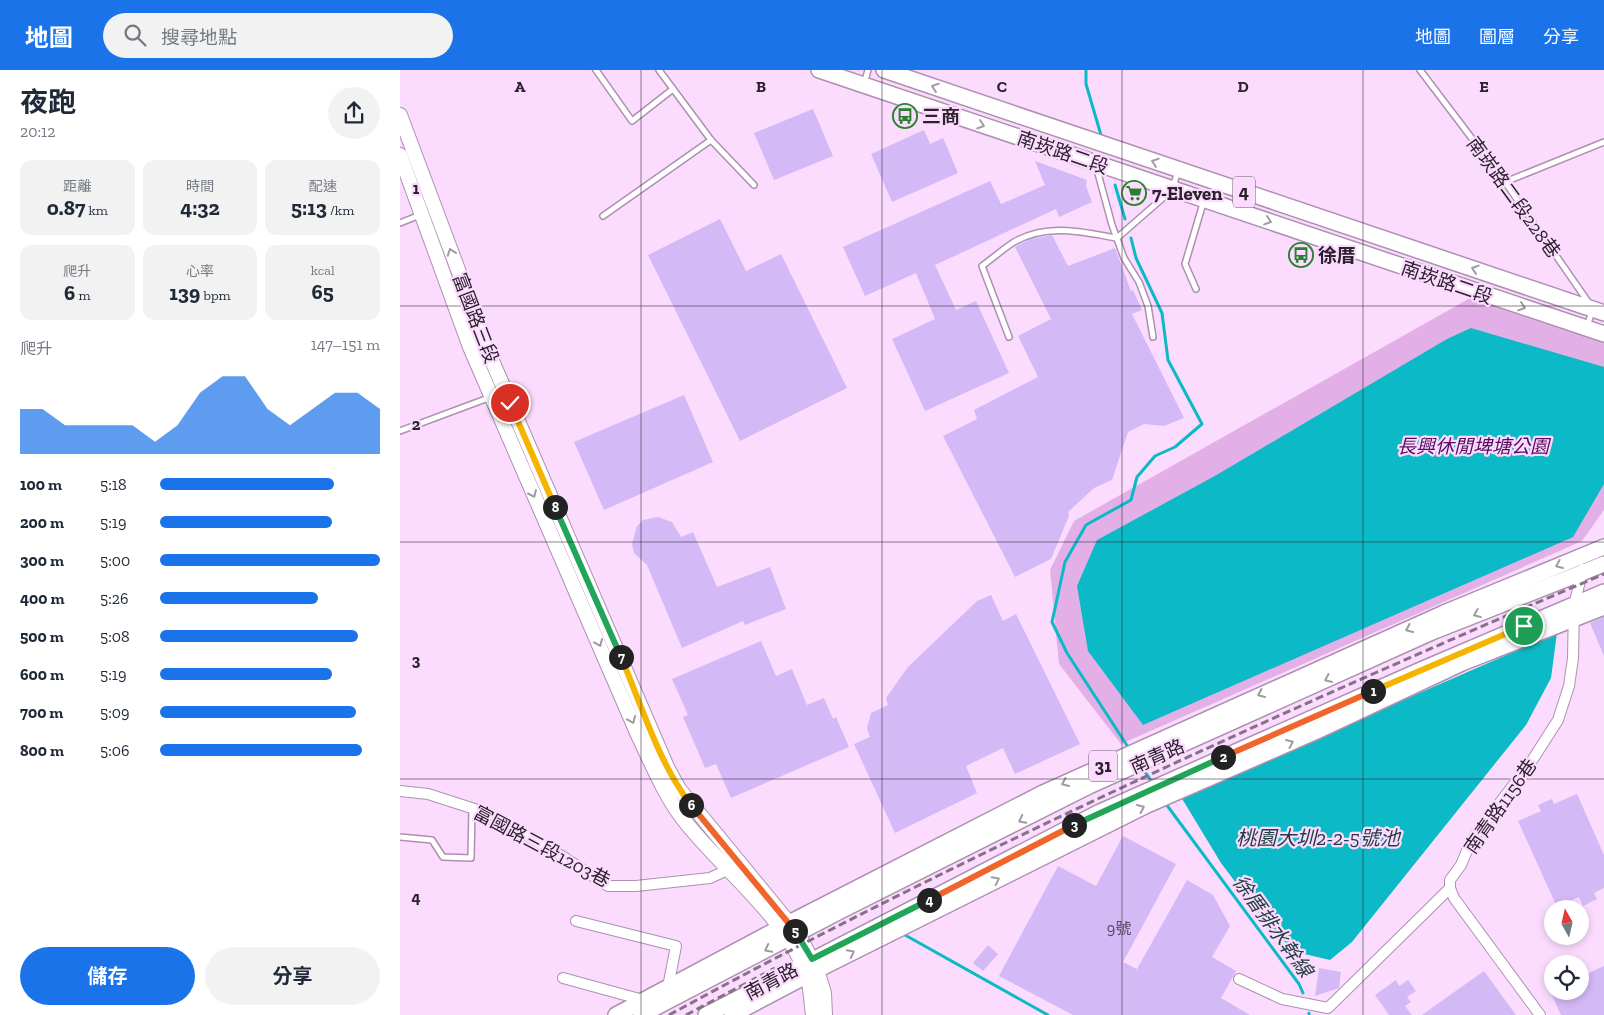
<!DOCTYPE html>
<html lang="zh-TW">
<head>
<meta charset="utf-8">
<style>
	:root { --surface:#fff; --page:#f2f2f3; --text:#1f2937; --muted:#747a83; --accent:#1a73e8 }
	body { margin:0; font-family:"Zilla Slab","Noto Sans TC",serif; background:var(--page); color:var(--text); height:100vh; display:flex; flex-direction:column; font-size:19px; white-space:nowrap }
	* { box-sizing:border-box; margin:0 }
	p { font-size:16px; color:var(--muted) }
	.icon { flex:none; width:28px; height:28px; fill:none; stroke:currentColor; stroke-width:2; stroke-linecap:round; stroke-linejoin:round }
	.map { position:relative; flex:1; overflow:hidden }
	.side { display:flex; flex-direction:column; background:var(--surface); width:400px }
	.side>* { flex:none }
	.needle { width:32px; rotate:352deg }
	.fabs { position:absolute; left:1144px; top:830px; display:grid; gap:10px }
	.fabs a { display:grid; place-items:center; width:45px; height:45px; border-radius:50%; background:var(--surface); box-shadow:0 2px 8px #0003; font-size:25px }
	.pin { position:absolute; display:grid; place-items:center; width:42px; height:42px; color:#fff; margin:-21px; border:2px solid #fff; border-radius:50%; box-shadow:0 1px 5px #0007 }
	.km { position:absolute; width:25px; height:25px; margin:-12px; border-radius:50%; background:#222; color:#fff; font-size:14px; line-height:25px; text-align:center }
	.round { display:grid; place-items:center; flex:none; width:52px; height:52px; border-radius:26px; background:var(--page) }
	.headline { display:flex; align-items:center; justify-content:space-between; height:85px; padding:0 20px }
	h1 { font-size:28px; font-weight:700; line-height:38px }
	.metrics { display:grid; grid-template-columns:repeat(3,1fr); gap:8px; height:85px; padding:5px 20px }
	.metrics div { display:grid; align-content:center; border-radius:12px; background:var(--page); text-align:center }
	.metrics b { font-size:21px; font-weight:700 }
	.metrics small { font-size:14px; font-weight:400 }
	.metrics p { font-size:14px }
	.chart { height:140px; padding:10px 20px }
	.chart p { display:flex; justify-content:space-between }
	.chart svg { width:100%; height:90px; margin-top:5px; fill:var(--accent); opacity:.7 }
	.cta { display:flex; gap:10px; margin-top:auto; padding:10px 20px }
	.cta a { flex:1; height:58px; border-radius:30px; background:var(--accent); color:#fff; font-size:20px; font-weight:700; line-height:58px; text-align:center }
	.cta a+a { background:var(--page); color:var(--text) }
	ul { padding:0 20px; list-style:none; font-size:16px }
	li { display:grid; grid-template-columns:80px 60px 1fr; align-items:center; height:38px }
	li i { height:12px; border-radius:6px; background:var(--accent) }
	header { display:flex; align-items:center; gap:30px; box-sizing:border-box; height:70px; padding:0 25px; background:var(--accent); color:#fff }
	header strong { font-size:24px }
	nav { display:flex; gap:28px; margin-inline-start:auto; font-size:18px }
	.search { width:350px; height:45px; background:var(--page); display:flex; align-items:center; gap:12px; box-sizing:border-box; padding:0 18px; border-radius:28px; color:var(--muted); font-size:19px }
	main { display:flex; flex:1; min-height:0 }
	.map>svg:first-child { display:block }
	.green { fill:#e2b0e6 }
	.water { fill:#0cb9c6 }
	.lines { fill:none; stroke-linecap:round; stroke-linejoin:round }
	.stream { stroke:#0cb9c6; stroke-width:3 }
	.building { fill:#d4b9f7 }
	.lane-casing { stroke:#ad90b0; stroke-width:8 }
	.street-casing { stroke:#ad90b0; stroke-width:12 }
	.secondary-casing { stroke:#ad90b0; stroke-width:16 }
	.primary-casing { stroke:#ad90b0; stroke-width:18 }
	.lane { stroke:#fff; stroke-width:5 }
	.street { stroke:#fff; stroke-width:10 }
	.secondary { stroke:#fff; stroke-width:14 }
	.primary { stroke:#fff; stroke-width:15 }
	.rail { stroke:#867287; stroke-width:3; stroke-dasharray:8 4; stroke-linecap:butt }
	.oneway { stroke:#a09ba0 }
	.split-1-casing { stroke:#fff; stroke-width:10 }
	.split-2-casing { stroke:#fff; stroke-width:10 }
	.split-3-casing { stroke:#fff; stroke-width:10 }
	.split-4-casing { stroke:#fff; stroke-width:10 }
	.split-5-casing { stroke:#fff; stroke-width:10 }
	.split-6-casing { stroke:#fff; stroke-width:10 }
	.split-7-casing { stroke:#fff; stroke-width:10 }
	.split-8-casing { stroke:#fff; stroke-width:10 }
	.split-9-casing { stroke:#fff; stroke-width:10 }
	.split-1 { stroke:#f5b400; stroke-width:6 }
	.split-2 { stroke:#f0652b; stroke-width:6 }
	.split-3 { stroke:#22a559; stroke-width:6 }
	.split-4 { stroke:#f0652b; stroke-width:6 }
	.split-5 { stroke:#22a559; stroke-width:6 }
	.split-6 { stroke:#f0652b; stroke-width:6 }
	.split-7 { stroke:#f5b400; stroke-width:6 }
	.split-8 { stroke:#22a559; stroke-width:6 }
	.split-9 { stroke:#f5b400; stroke-width:6 }
	.grid { fill:none; stroke:#2c212d; stroke-width:1; stroke-opacity:0.55 }
	.labels { text-anchor:middle; stroke-width:4.5; stroke-linejoin:round; paint-order:stroke }
	.number-label { font-size:16px; fill:#564760 }
	.shield { fill:#fbdcfe; stroke:#6a596c; stroke-width:1 }
	.shield-label { font-size:18px; font-weight:bold; fill:#2c212d }
	.poi-label { font-size:19px; font-weight:bold; fill:#2c212d; stroke:#fbdcfe; text-anchor:start }
	.street-label { font-size:19px; fill:#2c212d; stroke:#fbdcfe }
	.park-label { font-size:19px; font-style:italic; fill:#580b5f; stroke:#fbdcfe }
	.water-label { font-size:20px; font-style:italic; fill:#213f42; stroke:#fbdcfe }
	.grid-label { font-size:16px; text-anchor:middle; font-weight:bold; fill:#2c212d; stroke:#fbdcfe; stroke-width:4.5; stroke-linejoin:round; paint-order:stroke }
</style>
</head>
<body>
<header>
<strong>地圖</strong>
<div class="search"><svg class="icon" aria-label="search" viewBox="0 0 24 24"><circle cx="10" cy="10" r="6"/><path d="M15 15l6 6"/></svg>搜尋地點</div>
<nav><a>地圖</a><a>圖層</a><a>分享</a></nav>
</header>
<main>
<section class="side">
<div class="headline"><div><h1>夜跑</h1><p>20:12</p></div><a class="round"><svg class="icon" aria-label="share" viewBox="0 0 24 24"><path d="M12 15V3M7 8l5-5 5 5M5 13v7h14v-7"/></svg></a></div>
<div class="metrics">
<div><p>距離</p><b>0.87<small> km</small></b></div>
<div><p>時間</p><b>4:32</b></div>
<div><p>配速</p><b>5:13<small> /km</small></b></div>
</div>
<div class="metrics">
<div><p>爬升</p><b>6<small> m</small></b></div>
<div><p>心率</p><b>139<small> bpm</small></b></div>
<div><p>kcal</p><b>65</b></div>
</div>
<div class="chart"><p><span>爬升</span>147–151 m</p>
<svg viewBox="0 0 160 44" preserveAspectRatio="none"><path d="M0 44V22L10 22L20 30L30 30L40 30L50 30L60 38L70 30L80 14L90 6L100 6L110 22L120 30L130 22L140 14L150 14L160 22V44z"/></svg>
</div>
<ul>
<li><b>100 m</b>5:18<i style="width:79%"></i></li>
<li><b>200 m</b>5:19<i style="width:78%"></i></li>
<li><b>300 m</b>5:00<i style="width:100%"></i></li>
<li><b>400 m</b>5:26<i style="width:72%"></i></li>
<li><b>500 m</b>5:08<i style="width:90%"></i></li>
<li><b>600 m</b>5:19<i style="width:78%"></i></li>
<li><b>700 m</b>5:09<i style="width:89%"></i></li>
<li><b>800 m</b>5:06<i style="width:92%"></i></li>
</ul>
<div class="cta"><a>儲存</a><a>分享</a></div>
</section>
<div class="map">
<svg width="1204" height="945" viewBox="0 0 1204 945">
	<rect width="100%" height="100%" fill="#fbdcfe"/>
	<path class="green" d="M1072 227 1204 272V440L1182 471 721 674 659 594 650 500 674 451Z"/>
	<g class="water">
		<path d="M1071 258 1204 297V414L1173 467 743 655 688 581 677 516 697 470 813 407 1047 269Z"/>
		<path d="M1157 563 1151 608 1126 655 952 872 930 890 896 882 869 857 821 793 781 727Z"/>
	</g>
	<g class="lines">
		<g class="stream">
			<path d="M686 0V14L701 65"/>
			<path d="M715 115 725 149"/>
			<path d="M728 677 667 583 652 552 665 492 686 455 731 430 737 407 755 386 775 377 802 354 768 290 762 243 736 188 731 168"/>
			<path d="M743 699 752 712"/>
			<path d="M766 734 899 914 903 923"/>
			<path d="M505 865 648 945"/>
			<path d="M909 945V943"/>
		</g>
	</g>
	<g class="building">
		<path d="M413 39 433 86 374 110 354 63Z"/>
		<path d="M524 60 530 74 543 68 558 103 492 132 471 84Z"/>
		<path d="M635 91 687 110 686 116 692 132 659 147 656 139 535 195 556 240 576 231 609 303 525 341 492 269 535 249 516 203 465 226 443 177 590 111 601 134 645 115Z"/>
		<path d="M320 149 346 201 381 184 447 318 340 371 248 185Z"/>
		<path d="M652 165 668 196 715 178 731 221 733 220 742 240 732 244 784 348 764 356 744 354 728 362 712 410 694 418 668 442 669 446 651 489 615 507 543 366 577 349 574 340 638 307 618 266 651 249 615 177 628 170Z"/>
		<path d="M284 325 313 392 204 440 174 372Z"/>
		<path d="M258 447 272 452 281 467 293 462 317 517 370 497 386 539 345 555 343 551 282 578 247 495 234 483 232 474 237 456 243 450Z"/>
		<path d="M591 525 603 551 616 544 680 674 615 704 603 678 566 696 577 723 495 763 454 674 470 667 467 658 471 643 488 635 486 628 508 597 577 531Z"/>
		<path d="M1204 547V586L1190 553Z"/>
		<path d="M361 571 376 606 392 599 407 635 424 628 433 649 436 647 449 677 331 728 316 694 305 698 283 647 288 645 272 609Z"/>
		<path d="M1177 724 1204 785V818L1194 823 1197 829 1183 836 1179 827 1157 837 1118 751 1141 741 1138 735 1152 729 1154 734Z"/>
		<path d="M723 766 776 794 723 892 737 899 787 810 813 825 830 856 812 887 836 901 821 928 850 945H673L599 906 658 796 696 816Z"/>
		<path d="M588 875 598 884 583 901 573 893Z"/>
		<path d="M1204 896V945H1161L1150 921H1180V907Z"/>
		<path d="M919 898 941 902 939 918 915 926Z"/>
		<path d="M1084 901 1116 945H1022L1050 925Z"/>
		<path d="M996 910 999 916 1008 910 1016 921 1007 927 1011 932 1005 936 1012 945H989L975 925Z"/>
	</g>
	<g class="lines">
		<defs>
			<g id="lane">
				<path d="M196 0 232 51 273 19"/>
				<path d="M259 0 311 70 354 115"/>
				<path d="M1020 0 1105 112 1193 239 1187 256"/>
				<path d="M464 14 468 0"/>
				<path d="M696 96 712 155 724 188 739 212 748 236 753 267"/>
				<path d="M1105 112 1204 72"/>
				<path d="M203 146 311 70"/>
				<path d="M0 153 20 145"/>
				<path d="M796 219 785 194 804 130"/>
				<path d="M609 267 582 196C593 188 603 179 614 172 648 153 681 162 717 168L772 120 778 101"/>
				<path d="M0 361 91 327"/>
				<path d="M0 767 32 770 43 787 71 788 72 739"/>
			</g>
			<g id="street">
				<path d="M0 721 28 724 87 743 162 786 208 816H236L310 808 334 797"/>
				<path d="M176 851 276 876 268 917"/>
				<path d="M163 908 243 930"/>
				<path d="M839 909 882 929 928 938 1050 818"/>
				<path d="M1140 945 1054 828 1050 818V810L1061 795 1071 771 1133 689 1158 650 1169 616 1173 588 1174 535 1183 499"/>
			</g>
			<g id="secondary">
				<path d="M0 45 93 293 267 697 279 719 398 864 417 900 424 923 425 945"/>
				<path d="M0 85 70 277 238 665C252 694 264 724 283 749 321 798 384 845 407 904 411 916 411 932 413 945"/>
			</g>
			<g id="primary">
				<path d="M419 0 1204 264"/>
				<path d="M484 0 1204 243"/>
				<path d="M216 945 389 853 643 723 1044 543 1204 477"/>
				<path d="M241 945 438 842 689 716 1032 562 1204 494"/>
				<path d="M306 945 700 742 1023 599 1204 522"/>
				<path d="M332 945 417 900 745 736 917 661 1062 593 1204 537"/>
			</g>
		</defs>
		<use href="#lane" class="lane-casing"/>
		<use href="#street" class="street-casing"/>
		<use href="#secondary" class="secondary-casing"/>
		<use href="#primary" class="primary-casing"/>
		<use href="#lane" class="lane"/>
		<use href="#street" class="street"/>
		<use href="#secondary" class="secondary"/>
		<use href="#primary" class="primary"/>
		<g class="rail">
			<path d="M269 945C572 780 887 639 1204 504"/>
			<path d="M286 945 375 898"/>
		</g>
	</g>
	<defs><path id="oneway-chevron" d="M-2-3.5L2.5 0L-2 3.5" fill="none" stroke-width="1.6" stroke-linecap="round" stroke-linejoin="round" transform="scale(1.25)"/></defs>
	<g class="oneway">
		<use href="#oneway-chevron" transform="translate(535 17) rotate(-161)"/>
		<use href="#oneway-chevron" transform="translate(581 55) rotate(19)"/>
		<use href="#oneway-chevron" transform="translate(755 92) rotate(-161)"/>
		<use href="#oneway-chevron" transform="translate(868 151) rotate(19)"/>
		<use href="#oneway-chevron" transform="translate(51 182) rotate(-110)"/>
		<use href="#oneway-chevron" transform="translate(1075 199) rotate(-162)"/>
		<use href="#oneway-chevron" transform="translate(1122 237) rotate(19)"/>
		<use href="#oneway-chevron" transform="translate(133 424) rotate(66)"/>
		<use href="#oneway-chevron" transform="translate(1159 495) rotate(157)"/>
		<use href="#oneway-chevron" transform="translate(1077 544) rotate(158)"/>
		<use href="#oneway-chevron" transform="translate(1009 559) rotate(156)"/>
		<use href="#oneway-chevron" transform="translate(199 573) rotate(67)"/>
		<use href="#oneway-chevron" transform="translate(928 609) rotate(156)"/>
		<use href="#oneway-chevron" transform="translate(861 624) rotate(156)"/>
		<use href="#oneway-chevron" transform="translate(232 650) rotate(67)"/>
		<use href="#oneway-chevron" transform="translate(890 673) rotate(-24)"/>
		<use href="#oneway-chevron" transform="translate(665 713) rotate(156)"/>
		<use href="#oneway-chevron" transform="translate(741 738) rotate(-25)"/>
		<use href="#oneway-chevron" transform="translate(622 750) rotate(153)"/>
		<use href="#oneway-chevron" transform="translate(596 810) rotate(-27)"/>
		<use href="#oneway-chevron" transform="translate(368 879) rotate(153)"/>
		<use href="#oneway-chevron" transform="translate(451 883) rotate(-27)"/>
	</g>
	<g class="lines">
		<defs>
			<path id="split-1" d="M973 621 1124 556"/>
			<path id="split-2" d="M823 687 973 621"/>
			<path id="split-3" d="M674 755 823 687"/>
			<path id="split-4" d="M529 830 674 755"/>
			<path id="split-5" d="M395 861 412 889 529 830"/>
			<path id="split-6" d="M291 735 395 861"/>
			<path id="split-7" d="M221 587C242 636 258 692 291 735"/>
			<path id="split-8" d="M155 437 221 587"/>
			<path id="split-9" d="M110 333 155 437"/>
		</defs>
		<use href="#split-1" class="split-1-casing"/>
		<use href="#split-2" class="split-2-casing"/>
		<use href="#split-3" class="split-3-casing"/>
		<use href="#split-4" class="split-4-casing"/>
		<use href="#split-5" class="split-5-casing"/>
		<use href="#split-6" class="split-6-casing"/>
		<use href="#split-7" class="split-7-casing"/>
		<use href="#split-8" class="split-8-casing"/>
		<use href="#split-9" class="split-9-casing"/>
		<use href="#split-1" class="split-1"/>
		<use href="#split-2" class="split-2"/>
		<use href="#split-3" class="split-3"/>
		<use href="#split-4" class="split-4"/>
		<use href="#split-5" class="split-5"/>
		<use href="#split-6" class="split-6"/>
		<use href="#split-7" class="split-7"/>
		<use href="#split-8" class="split-8"/>
		<use href="#split-9" class="split-9"/>
	</g>
	<path class="grid" d="M241 0V945M482 0V945M722 0V945M963 0V945M0 236H1204M0 472H1204M0 709H1204"/>
	<defs>
		<symbol id="bus-ring" viewBox="-11 -11 22 22"><circle r="9.5" fill="#fbdcfe" stroke="#29802e" stroke-width="1.5"/><path d="M-5-6H5V4H4V6H2V4H-2V6H-4V4H-5ZM-3.5-4V0h7V-4ZM-3.5 1.2v1.5H-2V1.2ZM2 1.2v1.5H3.5V1.2Z" fill="#29802e"/></symbol>
		<symbol id="supermarket-ring" viewBox="-11 -11 22 22"><circle r="9.5" fill="#fbdcfe" stroke="#29802e" stroke-width="1.5"/><path d="M-6-5.5h2.5l.6 2H6L4.5 2H-2.5L-4.4-4H-6ZM-1.5 3.2a1.3 1.3 0 1 0 .1 0ZM3 3.2a1.3 1.3 0 1 0 .1 0Z" fill="#29802e"/></symbol>
	</defs>
	<g fill-rule="evenodd">
		<use href="#bus-ring" x="491" y="32" width="28" height="28"/>
		<use href="#supermarket-ring" x="720" y="109" width="28" height="28"/>
		<use href="#bus-ring" x="887" y="171" width="28" height="28"/>
	</g>
	<g class="labels">
		<g class="number-label">
			<text x="719" y="864">9號</text>
		</g>
		<g class="shield">
			<rect x="833" y="106.5" width="22" height="31" rx="4"/>
			<rect x="689" y="680.5" width="28" height="31" rx="4"/>
		</g>
		<g class="shield-label">
			<text x="844" y="128">4</text>
			<text x="703" y="702">31</text>
		</g>
		<g class="poi-label">
			<text x="522" y="53">三商</text>
			<text x="752" y="130">7-Eleven</text>
			<text x="918" y="192">徐厝</text>
		</g>
		<g class="street-label">
			<text transform="translate(663 82) rotate(19)" y="7">南崁路二段</text>
			<text transform="translate(1114 127) rotate(54)" y="7">南崁路二段228巷</text>
			<text transform="translate(1047 212) rotate(19)" y="7">南崁路二段</text>
			<text transform="translate(76 248) rotate(69)" y="7">富國路三段</text>
			<text transform="translate(757 686) rotate(-24)" y="7">南青路</text>
			<text transform="translate(1100 736) rotate(-55)" y="7">南青路1156巷</text>
			<text transform="translate(142 776) rotate(28)" y="7">富國路三段1203巷</text>
			<text transform="translate(371 911) rotate(-28)" y="7">南青路</text>
		</g>
		<g class="park-label">
			<text x="1073" y="383">長興休閒埤塘公園</text>
		</g>
		<g class="water-label">
			<text x="918" y="775">桃園大圳2-2-5號池</text>
			<text transform="translate(873 856) rotate(54)" y="7">徐厝排水幹線</text>
		</g>
	</g>
	<g class="grid-label">
		<text x="120" y="22">A</text>
		<text x="361" y="22">B</text>
		<text x="602" y="22">C</text>
		<text x="843" y="22">D</text>
		<text x="1084" y="22">E</text>
		<text x="16" y="124">1</text>
		<text x="16" y="360">2</text>
		<text x="16" y="596">3</text>
		<text x="16" y="833">4</text>
	</g>
</svg>
<div class="fabs">
<a><svg class="needle" viewBox="-14 -14 28 28"><path d="M0-13l5 13h-10z" fill="#e53935"/><path d="M0 13l5-13h-10z" fill="#747a83"/></svg></a>
<a><svg class="icon" aria-label="locate" viewBox="0 0 24 24"><circle cx="12" cy="12" r="6"/><path d="M12 2v4M12 18v4M2 12h4M18 12h4"/></svg></a>
</div>
<div class="pin" style="left:1124px;top:556px;background:#1e9e55"><svg class="icon" aria-label="arrive" viewBox="0 0 24 24"><path d="M6 21V4h12l-3 4 3 4H6"/></svg></div>
<div class="pin" style="left:110px;top:333px;background:#d93025"><svg class="icon" aria-label="check" viewBox="0 0 24 24"><path d="M5 12l5 5 9-10"/></svg></div>
<b class="km" style="left:973px;top:621px">1</b>
<b class="km" style="left:823px;top:687px">2</b>
<b class="km" style="left:674px;top:755px">3</b>
<b class="km" style="left:529px;top:830px">4</b>
<b class="km" style="left:395px;top:861px">5</b>
<b class="km" style="left:291px;top:735px">6</b>
<b class="km" style="left:221px;top:587px">7</b>
<b class="km" style="left:155px;top:437px">8</b>
</div>
</main>
</body>
</html>
